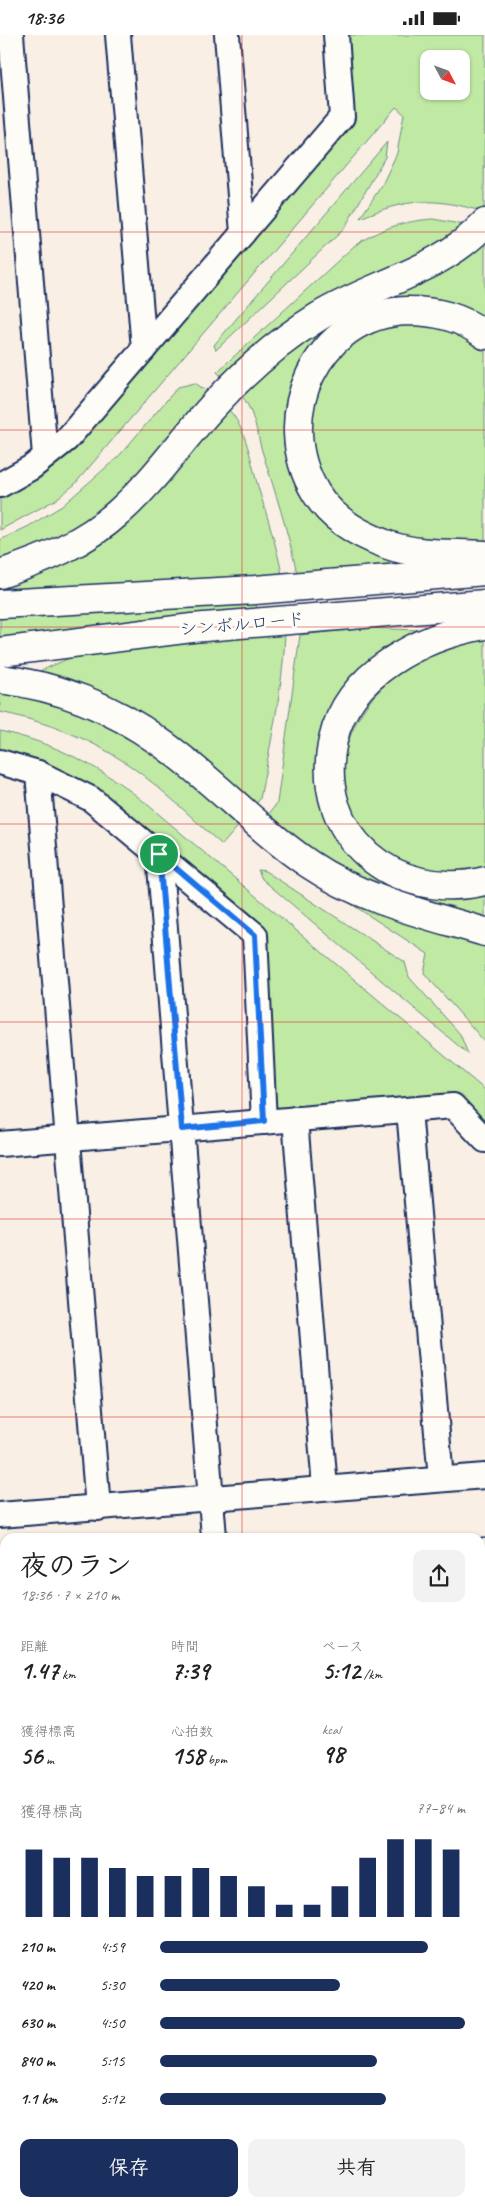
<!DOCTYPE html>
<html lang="ja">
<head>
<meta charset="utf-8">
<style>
	:root { --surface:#fff; --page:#f2f2f2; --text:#222; --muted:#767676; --accent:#1b2f5e }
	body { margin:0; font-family:Caveat,"Klee One",sans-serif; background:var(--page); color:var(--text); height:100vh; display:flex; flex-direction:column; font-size:19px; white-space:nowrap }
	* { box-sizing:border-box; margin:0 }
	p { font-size:16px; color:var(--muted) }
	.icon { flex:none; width:28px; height:28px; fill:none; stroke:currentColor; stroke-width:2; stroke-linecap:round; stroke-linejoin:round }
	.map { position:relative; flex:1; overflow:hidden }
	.drawer { position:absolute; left:0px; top:1498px; width:485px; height:674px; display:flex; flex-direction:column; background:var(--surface); border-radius:15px 15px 0 0; box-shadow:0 1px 4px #0004 }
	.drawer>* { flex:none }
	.needle { width:32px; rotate:131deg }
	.fabs { position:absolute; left:420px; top:15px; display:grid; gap:10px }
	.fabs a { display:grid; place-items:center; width:50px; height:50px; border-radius:10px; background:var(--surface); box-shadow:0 1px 4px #0004; font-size:25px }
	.pin { position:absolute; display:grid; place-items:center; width:42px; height:42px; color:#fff; margin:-21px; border:2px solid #fff; border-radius:50%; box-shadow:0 1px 5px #0007 }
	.round { display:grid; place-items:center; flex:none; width:52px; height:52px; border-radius:10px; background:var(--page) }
	.summary { display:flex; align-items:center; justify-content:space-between; height:85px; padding:0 20px }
	h1 { font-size:28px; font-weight:700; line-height:38px }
	.metrics { display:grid; grid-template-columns:repeat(3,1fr); gap:8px; height:85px; padding:5px 20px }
	.metrics div { display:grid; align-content:center }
	.metrics b { font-size:25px; font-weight:700 }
	.metrics small { font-size:14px; font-weight:400 }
	.metrics p { font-size:14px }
	.chart { height:140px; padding:10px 20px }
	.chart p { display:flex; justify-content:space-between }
	.chart svg { width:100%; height:90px; margin-top:5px; stroke:var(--accent); stroke-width:6 }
	.action { display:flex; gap:10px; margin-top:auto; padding:10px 20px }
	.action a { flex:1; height:58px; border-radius:10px; background:var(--accent); color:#fff; font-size:20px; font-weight:700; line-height:58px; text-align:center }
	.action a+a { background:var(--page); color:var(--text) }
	ul { padding:0 20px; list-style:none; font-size:16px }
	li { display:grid; grid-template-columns:80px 60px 1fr; align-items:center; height:38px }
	li i { height:12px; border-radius:6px; background:var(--accent) }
	.status { display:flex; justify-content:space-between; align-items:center; height:35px; padding:0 25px; background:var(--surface); direction:ltr }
	.status svg { height:14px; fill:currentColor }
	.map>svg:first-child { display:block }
	.green { fill:#c0e9a4; stroke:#6e8c81; fill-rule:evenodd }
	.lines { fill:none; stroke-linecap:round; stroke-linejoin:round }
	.minor-casing { stroke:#1b2f5e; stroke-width:28 }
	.tertiary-casing { stroke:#1b2f5e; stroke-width:31 }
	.secondary-casing { stroke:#1b2f5e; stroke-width:31 }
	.trunk-casing { stroke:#1b2f5e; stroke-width:31 }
	.minor { stroke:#fdfcf7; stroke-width:24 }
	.tertiary { stroke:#fdfcf7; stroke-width:28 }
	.secondary { stroke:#fdfcf7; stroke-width:28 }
	.trunk { stroke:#fdfcf7; stroke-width:28 }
	.route-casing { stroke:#fff; stroke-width:10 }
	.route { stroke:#1a73e8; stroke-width:6 }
	.grid { fill:none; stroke:#d62828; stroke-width:1; stroke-opacity:0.55 }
	.labels { text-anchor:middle; stroke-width:5; stroke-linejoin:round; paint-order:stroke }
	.street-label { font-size:18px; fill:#1b2f5e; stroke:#fdfcf7 }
</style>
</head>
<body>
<div class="status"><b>18:36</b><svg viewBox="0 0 49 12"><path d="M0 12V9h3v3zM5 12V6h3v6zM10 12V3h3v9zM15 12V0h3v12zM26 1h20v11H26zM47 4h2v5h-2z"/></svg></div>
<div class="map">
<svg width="485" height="2171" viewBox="0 0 485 2171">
	<rect width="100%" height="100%" fill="#f9efe5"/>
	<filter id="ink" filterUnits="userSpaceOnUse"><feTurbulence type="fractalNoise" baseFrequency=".02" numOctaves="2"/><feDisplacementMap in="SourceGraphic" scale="10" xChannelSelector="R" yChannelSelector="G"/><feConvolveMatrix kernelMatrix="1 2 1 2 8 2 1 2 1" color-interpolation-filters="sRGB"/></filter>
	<g filter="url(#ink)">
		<g class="green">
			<path d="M345 0H485L484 177C434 162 409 163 360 183L382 150 397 118 404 79 396 72 74 450 55 465 0 495V461L351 86ZM429 24H461V56H429Z"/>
			<path d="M387 107 385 122 344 194 216 315 214 310Z"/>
			<path d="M433 184 471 191 229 340H220L217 337 354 211C379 194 403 186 433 184Z"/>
			<path d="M485 209V285L470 275 328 300 295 439 412 530 297 538C288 497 275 456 262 416 257 398 253 372 240 359 266 334 296 304 329 288 379 263 443 245 485 209Z"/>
			<path d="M403 287 461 295 485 309V508C442 508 397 507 360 482 311 449 297 386 328 335 335 325 343 314 353 307 368 297 385 292 403 287Z"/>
			<path d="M195 348 208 357 144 437 86 489 0 529V505L29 491 62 471 119 421 178 352Z"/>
			<path d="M227 373C247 392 251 429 259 455 268 484 276 509 282 539 190 547 97 557 4 553L1 550 35 537Z"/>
			<path d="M256 566 257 577 0 603V581Z"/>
			<path d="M368 593 418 595 420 600 392 614 319 728 380 843 400 854 433 863 485 858V882L369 848 329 829 267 782 277 768 300 600Z"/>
			<path d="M285 599C283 654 270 710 260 764L254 771 31 640 72 622 181 607Z"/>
			<path d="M485 604V834C465 842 454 838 433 836 425 835 415 835 407 833 393 829 376 814 368 804 325 752 342 688 389 646 414 623 452 610 485 604Z"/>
			<path d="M0 655 28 659 123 691 242 787 222 810C192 783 162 753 129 730 90 703 46 687 0 677Z"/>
			<path d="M0 696C54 708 99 731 142 765L485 1055V1089L459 1062 283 1077 274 1069 260 893 0 717Z"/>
			<path d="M256 804 485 909V1007L424 938 428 919 256 807Z"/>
			<path d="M258 835 265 836 405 927 409 942 460 999 468 1019 262 844Z"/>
		</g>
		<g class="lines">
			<defs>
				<g id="minor">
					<path d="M11 0 45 421"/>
					<path d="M118 0 144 314"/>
					<path d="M227 0 243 198"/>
					<path d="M0 450 32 432 67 404 342 82 336 0"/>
					<path d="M0 727 38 738 91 764 255 900 264 1087"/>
					<path d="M38 738 98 1473"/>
					<path d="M159 819 214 1502"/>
					<path d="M409 1075 441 1444"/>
					<path d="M295 1084 325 1453"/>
					<path d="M0 1109 453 1071 485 1105"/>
					<path d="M0 1480 485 1441"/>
					<path d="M480 1589 485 1588"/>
					<path d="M0 1629 5 1628"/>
					<path d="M0 1738H5"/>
					<path d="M0 1808 5 1866"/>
					<path d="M480 1916 485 1915"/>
					<path d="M0 1955H5"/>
					<path d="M30 2166 31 2171 88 2166"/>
					<path d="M466 2166V2171"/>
				</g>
				<g id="tertiary">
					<path d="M480 1518H485"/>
					<path d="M0 1558 5 1557"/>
				</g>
				<g id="secondary">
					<path d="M0 569 255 555 485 536"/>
					<path d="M0 617 192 593 485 569"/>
				</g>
				<g id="trunk">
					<path d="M485 300C461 282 437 276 407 276 316 279 270 383 316 458 331 483 360 500 388 510 419 521 452 518 485 520"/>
					<path d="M0 539C43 525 85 508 119 477 154 446 181 406 212 372 243 338 279 306 318 282 373 248 440 237 485 188"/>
					<path d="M485 590C423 601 348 637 333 705 312 801 395 868 485 846"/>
					<path d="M0 644C58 651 113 673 160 707 213 744 256 793 309 829 362 865 425 879 485 897"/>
				</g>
			</defs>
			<use href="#minor" class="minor-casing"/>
			<use href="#tertiary" class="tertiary-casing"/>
			<use href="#secondary" class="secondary-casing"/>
			<use href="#trunk" class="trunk-casing"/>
			<use href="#minor" class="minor"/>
			<use href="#tertiary" class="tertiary"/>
			<use href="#secondary" class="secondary"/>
			<use href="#trunk" class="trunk"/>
		</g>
	</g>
	<g class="lines" filter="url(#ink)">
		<defs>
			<path id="route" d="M159 819 255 900 264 1086 182 1094Z"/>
		</defs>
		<use href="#route" class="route-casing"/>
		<use href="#route" class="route"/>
	</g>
	<path class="grid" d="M242 0V1502M0 197H485M0 395H485M0 592H485M0 789H485M0 987H485M0 1184H485M0 1382H485M0 1579H5M480 1579H485M0 1776H5M480 1776H485M0 1974H5M480 1974H485M242 2166V2171"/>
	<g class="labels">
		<g class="street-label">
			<text transform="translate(242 589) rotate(-5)" y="6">シンボルロード</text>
		</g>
	</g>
</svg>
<div class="fabs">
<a><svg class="needle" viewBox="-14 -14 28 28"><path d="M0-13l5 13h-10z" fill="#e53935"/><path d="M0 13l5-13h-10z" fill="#767676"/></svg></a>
</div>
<div class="pin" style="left:159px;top:819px;background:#1e9e55"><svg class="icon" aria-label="arrive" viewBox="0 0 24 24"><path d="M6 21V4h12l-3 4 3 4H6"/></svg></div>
<section class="drawer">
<div class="summary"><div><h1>夜のラン</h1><p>18:36 · 7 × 210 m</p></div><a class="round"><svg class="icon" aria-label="share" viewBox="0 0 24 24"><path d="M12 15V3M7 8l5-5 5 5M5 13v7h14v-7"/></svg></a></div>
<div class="metrics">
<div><p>距離</p><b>1.47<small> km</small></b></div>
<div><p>時間</p><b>7:39</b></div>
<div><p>ペース</p><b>5:12<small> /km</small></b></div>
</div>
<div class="metrics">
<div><p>獲得標高</p><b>56<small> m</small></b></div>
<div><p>心拍数</p><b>158<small> bpm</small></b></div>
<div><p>kcal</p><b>98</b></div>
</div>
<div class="chart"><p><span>獲得標高</span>77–84 m</p>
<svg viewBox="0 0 160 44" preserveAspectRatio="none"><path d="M5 44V11M15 44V15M25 44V15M35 44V20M45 44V24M55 44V24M65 44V20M75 44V24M85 44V29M95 44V38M105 44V38M115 44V29M125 44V15M135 44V6M145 44V6M155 44V11"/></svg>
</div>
<ul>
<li><b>210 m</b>4:59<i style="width:88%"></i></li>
<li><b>420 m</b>5:30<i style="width:59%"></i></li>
<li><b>630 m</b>4:50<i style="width:100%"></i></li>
<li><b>840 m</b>5:15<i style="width:71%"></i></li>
<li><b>1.1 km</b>5:12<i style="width:74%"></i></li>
</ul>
<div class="action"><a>保存</a><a>共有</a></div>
</section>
</div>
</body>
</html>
